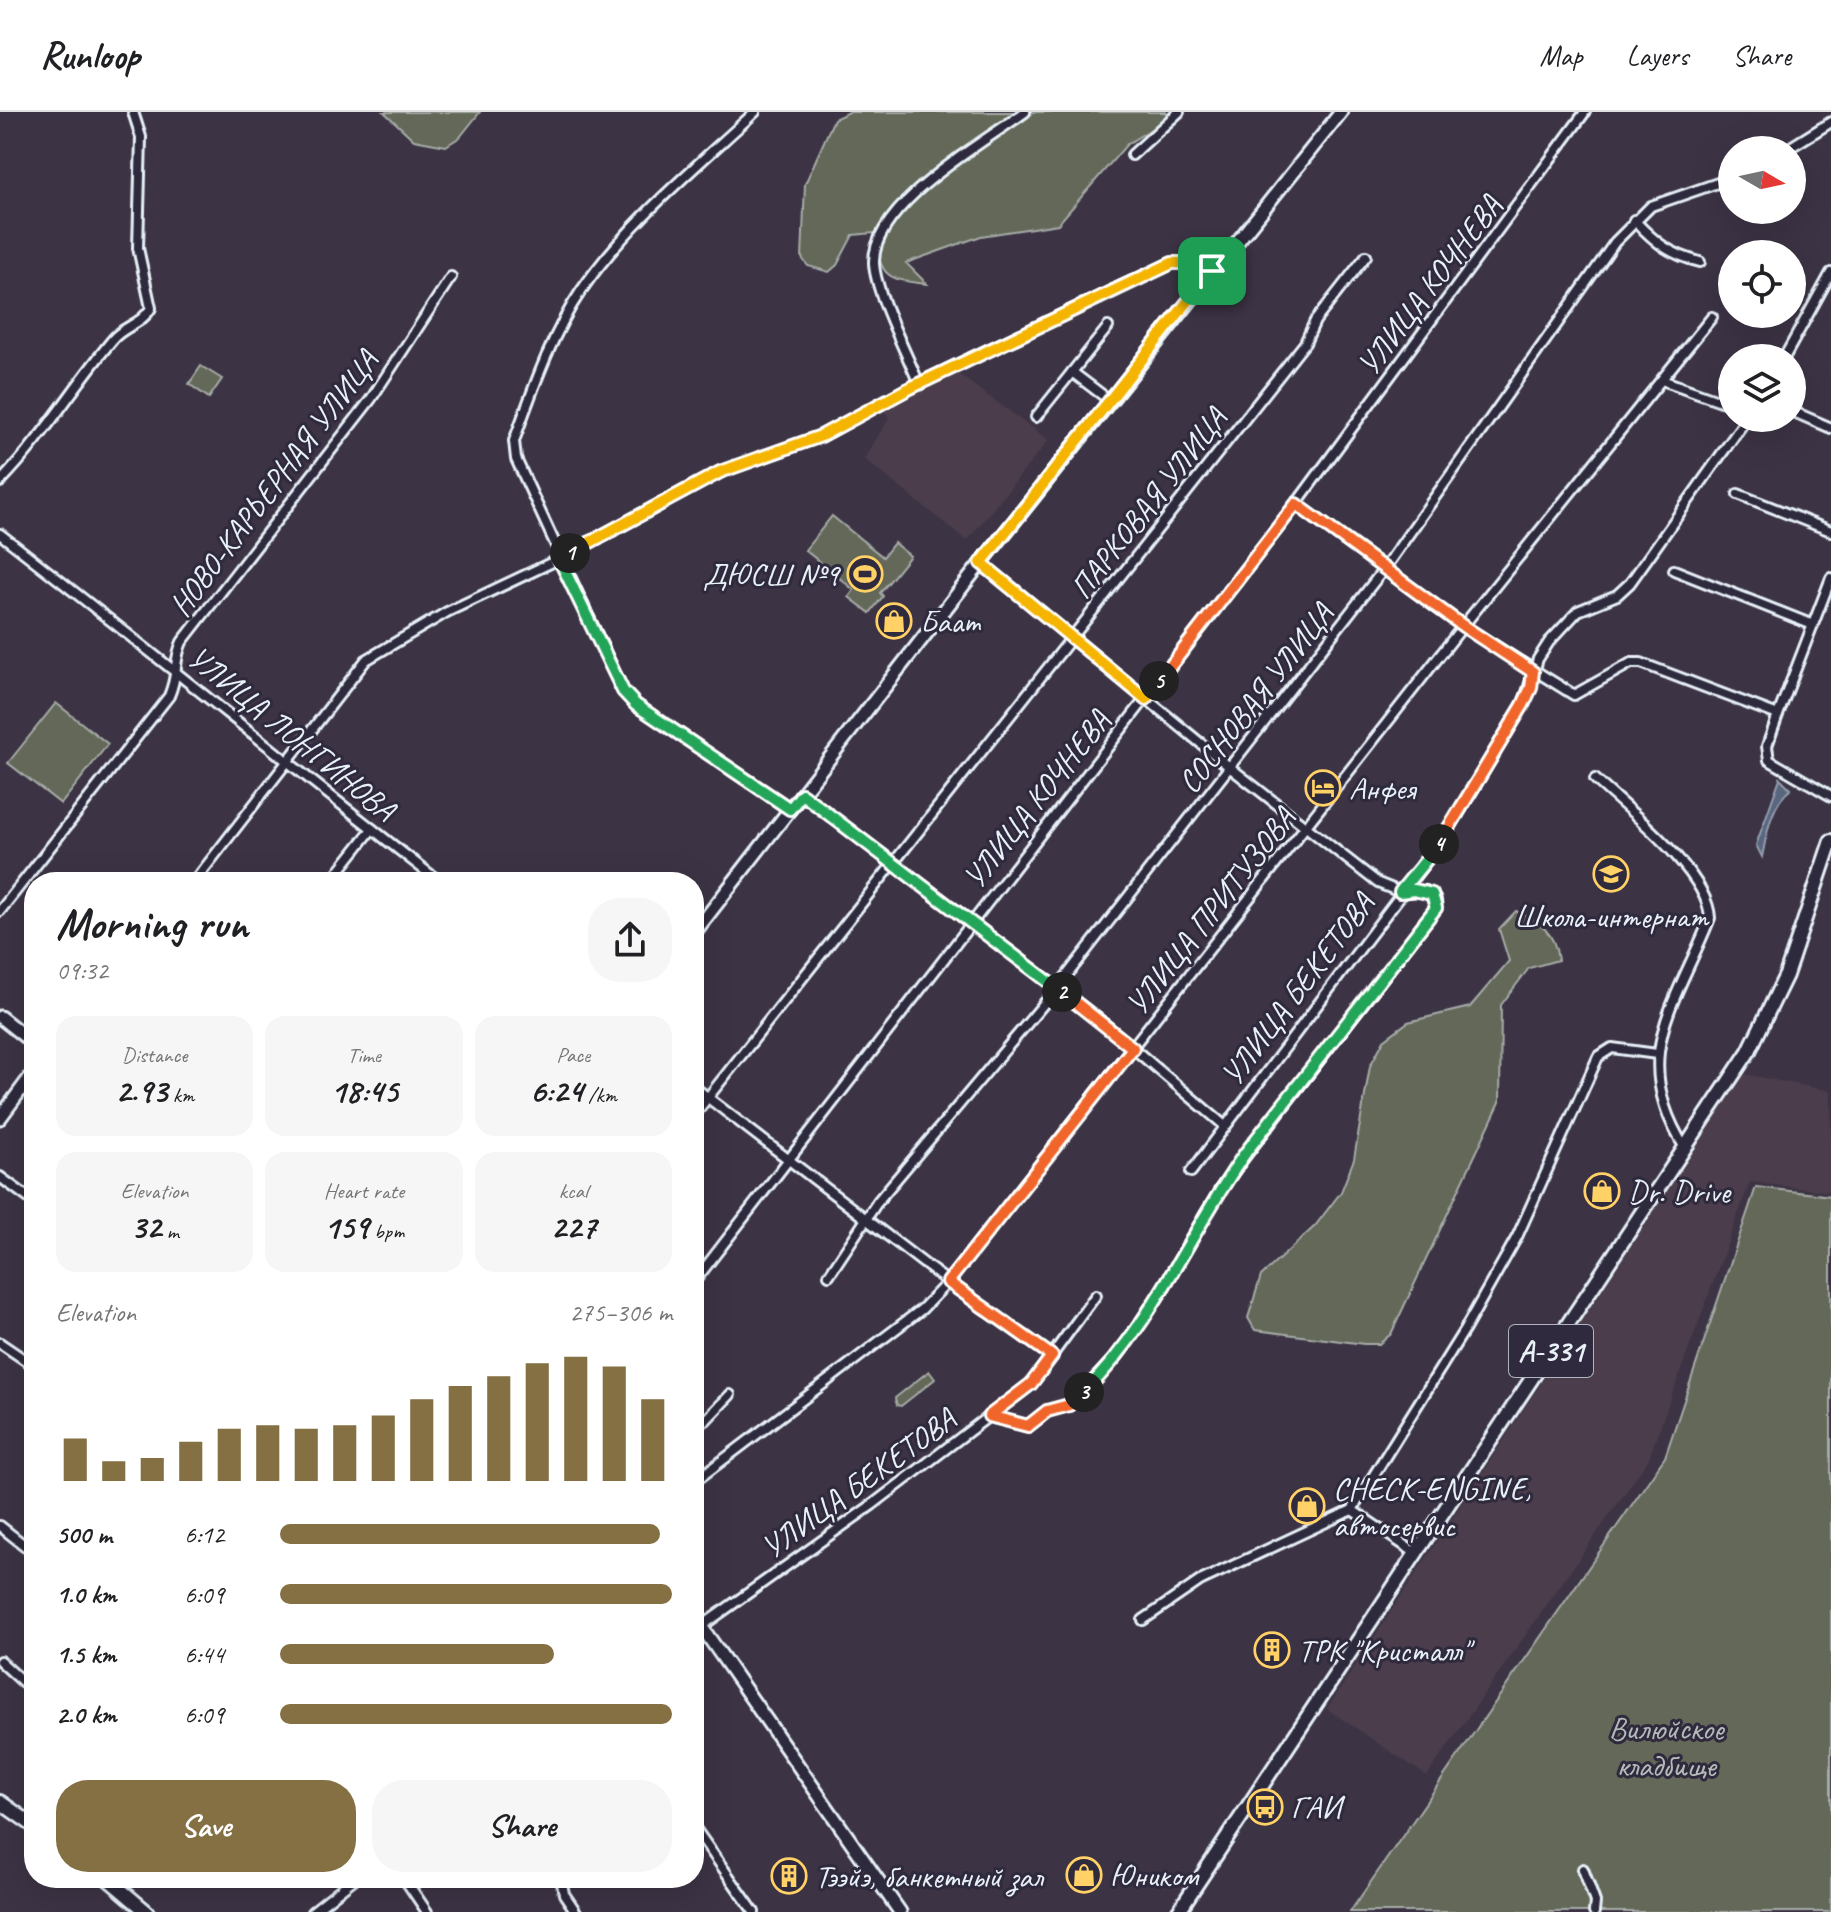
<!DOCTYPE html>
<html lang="en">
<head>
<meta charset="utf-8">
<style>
	:root { --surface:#fff; --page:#f6f6f6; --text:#202124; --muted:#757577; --line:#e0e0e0; --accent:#847042 }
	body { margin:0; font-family:Caveat,sans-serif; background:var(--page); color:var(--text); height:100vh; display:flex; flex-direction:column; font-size:30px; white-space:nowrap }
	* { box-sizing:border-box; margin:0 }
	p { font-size:26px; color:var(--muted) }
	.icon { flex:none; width:44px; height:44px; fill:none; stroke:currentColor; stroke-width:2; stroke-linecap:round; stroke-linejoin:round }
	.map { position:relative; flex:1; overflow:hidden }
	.details { position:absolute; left:24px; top:760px; width:680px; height:1016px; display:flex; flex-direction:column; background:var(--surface); border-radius:32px; box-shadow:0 8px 32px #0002 }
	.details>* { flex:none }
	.needle { width:52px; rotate:99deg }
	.controls { position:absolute; left:1718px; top:24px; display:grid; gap:16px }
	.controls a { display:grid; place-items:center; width:88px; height:88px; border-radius:50%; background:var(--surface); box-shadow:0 8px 32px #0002; font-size:40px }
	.pin { position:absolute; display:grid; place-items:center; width:68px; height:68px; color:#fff; margin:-34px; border-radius:16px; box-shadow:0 4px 12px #0006 }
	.km { position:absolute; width:40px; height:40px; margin:-20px; border-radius:50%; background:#222; color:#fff; font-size:22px; line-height:40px; text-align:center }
	.round { display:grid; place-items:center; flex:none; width:84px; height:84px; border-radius:32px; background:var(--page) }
	.summary { display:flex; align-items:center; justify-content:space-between; height:136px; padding:0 32px }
	h1 { font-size:44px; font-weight:800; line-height:60px }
	.stats { display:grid; grid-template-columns:repeat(3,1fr); gap:12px; height:136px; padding:8px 32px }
	.stats div { display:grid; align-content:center; border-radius:20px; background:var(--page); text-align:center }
	.stats b { font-size:34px; font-weight:800 }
	.stats small { font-size:22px; font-weight:400 }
	.stats p { font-size:22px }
	.chart { height:224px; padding:16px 32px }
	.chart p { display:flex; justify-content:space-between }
	.chart svg { width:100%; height:144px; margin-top:8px; stroke:var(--accent); stroke-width:6 }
	.action { display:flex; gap:16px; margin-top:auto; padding:16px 32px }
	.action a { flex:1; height:92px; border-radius:32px; background:var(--accent); color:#fff; font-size:32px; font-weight:800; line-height:92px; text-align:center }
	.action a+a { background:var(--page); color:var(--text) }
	ul { padding:0 32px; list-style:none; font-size:26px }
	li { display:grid; grid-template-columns:128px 96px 1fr; align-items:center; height:60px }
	li i { height:20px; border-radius:10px; background:var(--accent) }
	header { display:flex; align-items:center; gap:48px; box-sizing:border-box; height:112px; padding:0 40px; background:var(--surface); border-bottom:2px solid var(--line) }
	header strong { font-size:38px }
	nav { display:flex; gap:44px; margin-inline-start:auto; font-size:28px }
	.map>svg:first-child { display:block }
	.built { fill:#4b3e4c }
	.green { fill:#646759; stroke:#a6aca8; stroke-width:2 }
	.water { fill:#5a667e; stroke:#939eaf; stroke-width:2 }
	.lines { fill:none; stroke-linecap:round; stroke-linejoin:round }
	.street-casing { stroke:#e8f1f8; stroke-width:14 }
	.secondary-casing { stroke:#e8f1f8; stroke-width:17 }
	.primary-casing { stroke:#e8f1f8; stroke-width:18 }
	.street { stroke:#2f2a3d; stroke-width:8 }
	.secondary { stroke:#2f2a3d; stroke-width:11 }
	.primary { stroke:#2f2a3d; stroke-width:12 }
	.split-1-casing { stroke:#fff; stroke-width:16 }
	.split-2-casing { stroke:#fff; stroke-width:16 }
	.split-3-casing { stroke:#fff; stroke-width:16 }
	.split-4-casing { stroke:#fff; stroke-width:16 }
	.split-5-casing { stroke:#fff; stroke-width:16 }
	.split-6-casing { stroke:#fff; stroke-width:16 }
	.split-1 { stroke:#f5b400; stroke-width:10 }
	.split-2 { stroke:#22a559; stroke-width:10 }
	.split-3 { stroke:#f0652b; stroke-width:10 }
	.split-4 { stroke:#22a559; stroke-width:10 }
	.split-5 { stroke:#f0652b; stroke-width:10 }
	.split-6 { stroke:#f5b400; stroke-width:10 }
	.labels { text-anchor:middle; stroke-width:6; stroke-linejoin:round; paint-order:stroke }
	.shield { fill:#2f2a3d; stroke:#b0b5c0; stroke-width:2 }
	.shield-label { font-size:30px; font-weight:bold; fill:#e8f1f8 }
	.street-label { font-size:32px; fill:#e8f1f8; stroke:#2f2a3d }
	.poi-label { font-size:32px; fill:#e8f1f8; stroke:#2f2a3d; text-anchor:start }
	.park-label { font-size:32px; fill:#b3bab8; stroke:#2f2a3d }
</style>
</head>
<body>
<header>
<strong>Runloop</strong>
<nav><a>Map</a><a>Layers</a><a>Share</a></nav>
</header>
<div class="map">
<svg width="1831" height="1800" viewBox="0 0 1831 1800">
	<rect width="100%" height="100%" fill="#3c3344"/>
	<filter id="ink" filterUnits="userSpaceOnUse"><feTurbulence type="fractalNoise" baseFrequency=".0125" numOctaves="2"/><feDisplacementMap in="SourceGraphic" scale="16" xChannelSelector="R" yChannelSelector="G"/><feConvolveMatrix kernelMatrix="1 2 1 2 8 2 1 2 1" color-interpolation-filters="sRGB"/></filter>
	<g filter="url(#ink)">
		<g class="built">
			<path d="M954 259 1049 328 967 429 864 347 889 306 883 297Z"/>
			<path d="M1744 962 1831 979V1080L1750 1070 1648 1348 1427 1664 1327 1597Z"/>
		</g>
		<g class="green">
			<path d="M384 0H480L460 25 446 34 414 28Z"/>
			<path d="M849 0H1166V8L1127 32 1058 112 981 124 906 151 927 172C882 167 882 164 874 121L853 123 837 153 829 160 808 154 802 146 805 72 834 7Z"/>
			<path d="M201 254 222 267 209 286 189 272Z"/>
			<path d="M832 404 883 445 894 431 910 444 880 481 883 484 870 501 849 485 854 478 805 438Z"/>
			<path d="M56 591 108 632 61 692 8 651Z"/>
			<path d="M1516 799C1541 811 1555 820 1558 848L1529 856 1501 893 1500 990 1391 1222 1379 1232H1364L1255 1218 1248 1206 1261 1164 1315 1114 1341 1080 1354 1047 1370 954 1384 928 1408 910 1470 895 1509 849 1499 817Z"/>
			<path d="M1756 1075 1831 1084V1800H1350L1665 1345Z"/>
			<path d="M929 1259 935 1267 901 1294 897 1293 895 1286Z"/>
		</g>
		<path class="water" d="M1780 666 1791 677C1771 692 1767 721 1762 745L1756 733Z"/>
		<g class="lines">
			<defs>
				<g id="street">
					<path d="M755 0C696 55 627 111 581 179 551 223 532 280 514 329L516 347 623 579 636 593 790 697"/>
					<path d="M1786 38 1831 10"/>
					<path d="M1132 43 1179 0"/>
					<path d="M1634 108C1656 131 1669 142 1700 150"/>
					<path d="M1784 246 1831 161"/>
					<path d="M1072 260 1109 288"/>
					<path d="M1662 268 1732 293"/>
					<path d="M919 272C907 242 875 180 874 151 872 93 983 31 1025 0"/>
					<path d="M1794 300 1831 316"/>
					<path d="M1036 305 1108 215"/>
					<path d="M0 370C43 326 74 274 113 227 124 214 142 212 151 196L138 136 141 25 133 0"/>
					<path d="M1738 382 1831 419"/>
					<path d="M1296 392 1463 514 1574 583 1631 551H1641L1778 603 1831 466"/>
					<path d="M0 422C148 536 292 655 440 770"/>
					<path d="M981 451 1232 657 1378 771 1400 780 1425 779 1436 788V796L1221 1076 1159 1183 1118 1243 1069 1293 1047 1299 1028 1314 989 1304"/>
					<path d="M1674 458 1813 513"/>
					<path d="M1778 603 1767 634 1769 648 1831 684"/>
					<path d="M1595 667C1628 698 1708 760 1710 806 1676 892 1627 945 1685 1036"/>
					<path d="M802 682 1101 909 1225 1014"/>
					<path d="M194 770 366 548 447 500 559 447 720 360 821 324 906 278 1117 176 1172 151H1192L1212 159"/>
					<path d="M330 770 372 717"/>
					<path d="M0 799 169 584C179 561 173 550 182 530L371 287 451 165"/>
					<path d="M694 975 948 1170 1052 1244"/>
					<path d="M694 1003 1305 231 1315 209 1366 144"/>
					<path d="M1191 1060 1443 727 1523 593 1538 547 1549 530 1578 499 1617 483 1630 471 1747 306"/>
					<path d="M0 1065 34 1090"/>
					<path d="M829 1163 878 1089 1057 876 1384 457 1615 130 1651 94 1732 66"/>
					<path d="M694 1170 1296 392 1585 0"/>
					<path d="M0 1231 34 1254"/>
					<path d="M694 1315 706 1308 730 1283"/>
					<path d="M694 1370 922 1197 948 1170 1463 514 1712 205"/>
					<path d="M1352 1398 1465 1217 1517 1125 1598 945 1612 936 1657 942"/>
					<path d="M0 1414 34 1441"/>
					<path d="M1143 1508 1200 1469 1352 1398 1417 1442"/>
					<path d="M694 1516 702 1514 872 1393 1031 1272 1096 1183"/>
					<path d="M0 1549 34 1580"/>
					<path d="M694 1715 754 1800"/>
					<path d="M1583 1757 1595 1790 1594 1800"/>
					<path d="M404 1766 427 1800"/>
					<path d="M561 1766 564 1782 576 1800"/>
					<path d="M312 1800 355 1766"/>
				</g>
				<g id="secondary">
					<path d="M694 821 981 451 1341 0"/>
					<path d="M0 905 34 932"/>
					<path d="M0 1006 34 960"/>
					<path d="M694 1504 900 1800"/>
				</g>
				<g id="primary">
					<path d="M0 1690 34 1714"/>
					<path d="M107 1766 147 1800"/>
					<path d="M1178 1800 1749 939 1786 863 1831 729"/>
				</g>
			</defs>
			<use href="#street" class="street-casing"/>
			<use href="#secondary" class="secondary-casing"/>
			<use href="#primary" class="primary-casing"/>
			<use href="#street" class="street"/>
			<use href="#secondary" class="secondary"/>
			<use href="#primary" class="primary"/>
		</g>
	</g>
	<g class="lines" filter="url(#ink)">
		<defs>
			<path id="split-1" d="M570 441 720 360 821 324 906 278 1172 151H1192L1212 159"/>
			<path id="split-2" d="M570 441 559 447 623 579 636 593 790 697 802 682 1062 880"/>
			<path id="split-3" d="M1062 880 1133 936 948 1170 1052 1244 1031 1272 989 1304 1028 1314 1047 1299 1069 1293 1084 1280"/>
			<path id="split-4" d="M1084 1280C1154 1212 1190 1119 1246 1040L1436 796 1432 782 1414 778 1400 780 1439 732"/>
			<path id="split-5" d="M1159 569 1296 392 1463 514 1533 560 1531 576 1523 593 1439 732"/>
			<path id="split-6" d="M1159 569 1146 587 981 451 1212 159"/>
		</defs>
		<use href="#split-1" class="split-1-casing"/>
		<use href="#split-2" class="split-2-casing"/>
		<use href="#split-3" class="split-3-casing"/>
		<use href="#split-4" class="split-4-casing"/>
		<use href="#split-5" class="split-5-casing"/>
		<use href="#split-6" class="split-6-casing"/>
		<use href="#split-1" class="split-1"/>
		<use href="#split-2" class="split-2"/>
		<use href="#split-3" class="split-3"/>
		<use href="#split-4" class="split-4"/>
		<use href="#split-5" class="split-5"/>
		<use href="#split-6" class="split-6"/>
	</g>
	<defs>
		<symbol id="stadium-ring" viewBox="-11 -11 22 22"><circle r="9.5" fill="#2f2a3d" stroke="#ffd166" stroke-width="1.5"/><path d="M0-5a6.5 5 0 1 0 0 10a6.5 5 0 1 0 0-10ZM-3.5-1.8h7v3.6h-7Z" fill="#ffd166"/></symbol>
		<symbol id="shop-ring" viewBox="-11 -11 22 22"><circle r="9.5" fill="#2f2a3d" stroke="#ffd166" stroke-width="1.5"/><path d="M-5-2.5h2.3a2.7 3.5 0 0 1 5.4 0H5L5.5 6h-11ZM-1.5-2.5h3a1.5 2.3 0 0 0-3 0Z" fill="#ffd166"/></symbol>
		<symbol id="hotel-ring" viewBox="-11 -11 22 22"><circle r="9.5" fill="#2f2a3d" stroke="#ffd166" stroke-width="1.5"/><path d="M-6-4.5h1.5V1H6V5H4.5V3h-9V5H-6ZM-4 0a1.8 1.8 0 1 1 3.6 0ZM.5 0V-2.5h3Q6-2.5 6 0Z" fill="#ffd166"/></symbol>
		<symbol id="school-ring" viewBox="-11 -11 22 22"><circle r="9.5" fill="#2f2a3d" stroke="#ffd166" stroke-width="1.5"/><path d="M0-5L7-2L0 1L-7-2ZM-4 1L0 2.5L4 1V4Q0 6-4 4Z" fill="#ffd166"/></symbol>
		<symbol id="building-ring" viewBox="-11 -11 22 22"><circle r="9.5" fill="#2f2a3d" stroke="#ffd166" stroke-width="1.5"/><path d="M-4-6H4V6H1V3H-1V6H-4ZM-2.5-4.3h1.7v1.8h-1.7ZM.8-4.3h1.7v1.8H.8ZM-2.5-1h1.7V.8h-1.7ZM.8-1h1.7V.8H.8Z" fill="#ffd166"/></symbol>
		<symbol id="bus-ring" viewBox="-11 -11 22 22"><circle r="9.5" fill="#2f2a3d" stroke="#ffd166" stroke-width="1.5"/><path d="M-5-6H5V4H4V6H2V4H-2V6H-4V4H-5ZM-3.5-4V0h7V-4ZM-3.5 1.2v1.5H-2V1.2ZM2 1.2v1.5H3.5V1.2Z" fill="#ffd166"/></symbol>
	</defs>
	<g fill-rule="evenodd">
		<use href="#stadium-ring" x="845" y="442" width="40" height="40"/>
		<use href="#shop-ring" x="874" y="489" width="40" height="40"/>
		<use href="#hotel-ring" x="1303" y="656" width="40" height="40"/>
		<use href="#school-ring" x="1591" y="742" width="40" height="40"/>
		<use href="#shop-ring" x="1582" y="1059" width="40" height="40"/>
		<use href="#shop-ring" x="1287" y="1374" width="40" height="40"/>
		<use href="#building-ring" x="1252" y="1518" width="40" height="40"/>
		<use href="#bus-ring" x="1245" y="1675" width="40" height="40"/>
		<use href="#shop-ring" x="1064" y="1743" width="40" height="40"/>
		<use href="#building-ring" x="769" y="1744" width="40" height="40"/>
	</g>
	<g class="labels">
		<rect class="shield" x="1509" y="1213" width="84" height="52" rx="6"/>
		<g class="shield-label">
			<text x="1551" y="1249">А-331</text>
		</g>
		<g class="street-label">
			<text transform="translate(1429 173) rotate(-53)" y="11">УЛИЦА КОЧНЕВА</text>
			<text transform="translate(273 371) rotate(-53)" y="11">НОВО-КАРЬЕРНАЯ УЛИЦА</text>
			<text transform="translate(1148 391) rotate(-52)" y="11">ПАРКОВАЯ УЛИЦА</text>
			<text transform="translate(1255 586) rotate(-52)" y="11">СОСНОВАЯ УЛИЦА</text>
			<text transform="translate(292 621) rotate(39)" y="11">УЛИЦА ЛОНГИНОВА</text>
			<text transform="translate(1036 687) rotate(-52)" y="11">УЛИЦА КОЧНЕВА</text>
			<text transform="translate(1210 799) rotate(-52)" y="11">УЛИЦА ПРИТУЗОВА</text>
			<text transform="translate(1297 877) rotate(-53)" y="11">УЛИЦА БЕКЕТОВА</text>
			<text transform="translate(858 1371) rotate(-36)" y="11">УЛИЦА БЕКЕТОВА</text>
		</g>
		<g class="poi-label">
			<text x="839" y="473" text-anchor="end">ДЮСШ №9</text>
			<text x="920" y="520">Баат</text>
			<text x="1349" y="687">Анфея</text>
			<text x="1611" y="815" text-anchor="middle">Школа-интернат</text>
			<text x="1628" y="1090">Dr. Drive</text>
			<text x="1333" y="1387">CHECK-ENGINE,<tspan x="1333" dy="37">автосервис</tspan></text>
			<text x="1298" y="1549">ТРК "Кристалл"</text>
			<text x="1291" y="1706">ГАИ</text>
			<text x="1110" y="1774">Юником</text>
			<text x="815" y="1775">Тээйэ, банкетный зал</text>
		</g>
		<g class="park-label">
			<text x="1666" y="1627">Вилюйское<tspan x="1666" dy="37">кладбище</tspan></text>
		</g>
	</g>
</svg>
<div class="controls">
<a><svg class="needle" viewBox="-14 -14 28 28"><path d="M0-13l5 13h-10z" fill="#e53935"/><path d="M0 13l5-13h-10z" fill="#757577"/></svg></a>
<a><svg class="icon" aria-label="locate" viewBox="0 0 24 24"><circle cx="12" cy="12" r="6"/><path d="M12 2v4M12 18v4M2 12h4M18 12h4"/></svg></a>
<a><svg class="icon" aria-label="layers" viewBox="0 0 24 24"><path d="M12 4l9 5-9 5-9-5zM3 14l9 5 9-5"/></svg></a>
</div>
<div class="pin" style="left:1212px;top:159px;background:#1e9e55"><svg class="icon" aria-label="arrive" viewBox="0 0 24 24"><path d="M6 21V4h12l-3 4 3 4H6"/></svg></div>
<b class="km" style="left:570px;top:441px">1</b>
<b class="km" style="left:1062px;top:880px">2</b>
<b class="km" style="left:1084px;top:1280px">3</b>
<b class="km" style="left:1439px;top:732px">4</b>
<b class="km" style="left:1159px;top:569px">5</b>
<section class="details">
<div class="summary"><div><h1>Morning run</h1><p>09:32</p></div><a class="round"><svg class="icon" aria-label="share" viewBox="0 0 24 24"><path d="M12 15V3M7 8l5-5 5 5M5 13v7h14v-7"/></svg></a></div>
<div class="stats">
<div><p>Distance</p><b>2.93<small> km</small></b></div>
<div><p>Time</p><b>18:45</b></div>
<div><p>Pace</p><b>6:24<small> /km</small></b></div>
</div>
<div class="stats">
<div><p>Elevation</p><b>32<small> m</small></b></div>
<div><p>Heart rate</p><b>159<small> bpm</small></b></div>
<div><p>kcal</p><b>227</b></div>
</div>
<div class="chart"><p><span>Elevation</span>275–306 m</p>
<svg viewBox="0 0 160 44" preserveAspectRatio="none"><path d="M5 44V31M15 44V38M25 44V37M35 44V32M45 44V28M55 44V27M65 44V28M75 44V27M85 44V24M95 44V19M105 44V15M115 44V12M125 44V8M135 44V6M145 44V9M155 44V19"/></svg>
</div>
<ul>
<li><b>500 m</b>6:12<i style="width:97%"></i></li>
<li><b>1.0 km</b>6:09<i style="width:100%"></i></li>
<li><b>1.5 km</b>6:44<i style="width:70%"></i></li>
<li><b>2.0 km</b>6:09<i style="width:100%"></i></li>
</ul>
<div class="action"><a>Save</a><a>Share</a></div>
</section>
</div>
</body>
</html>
